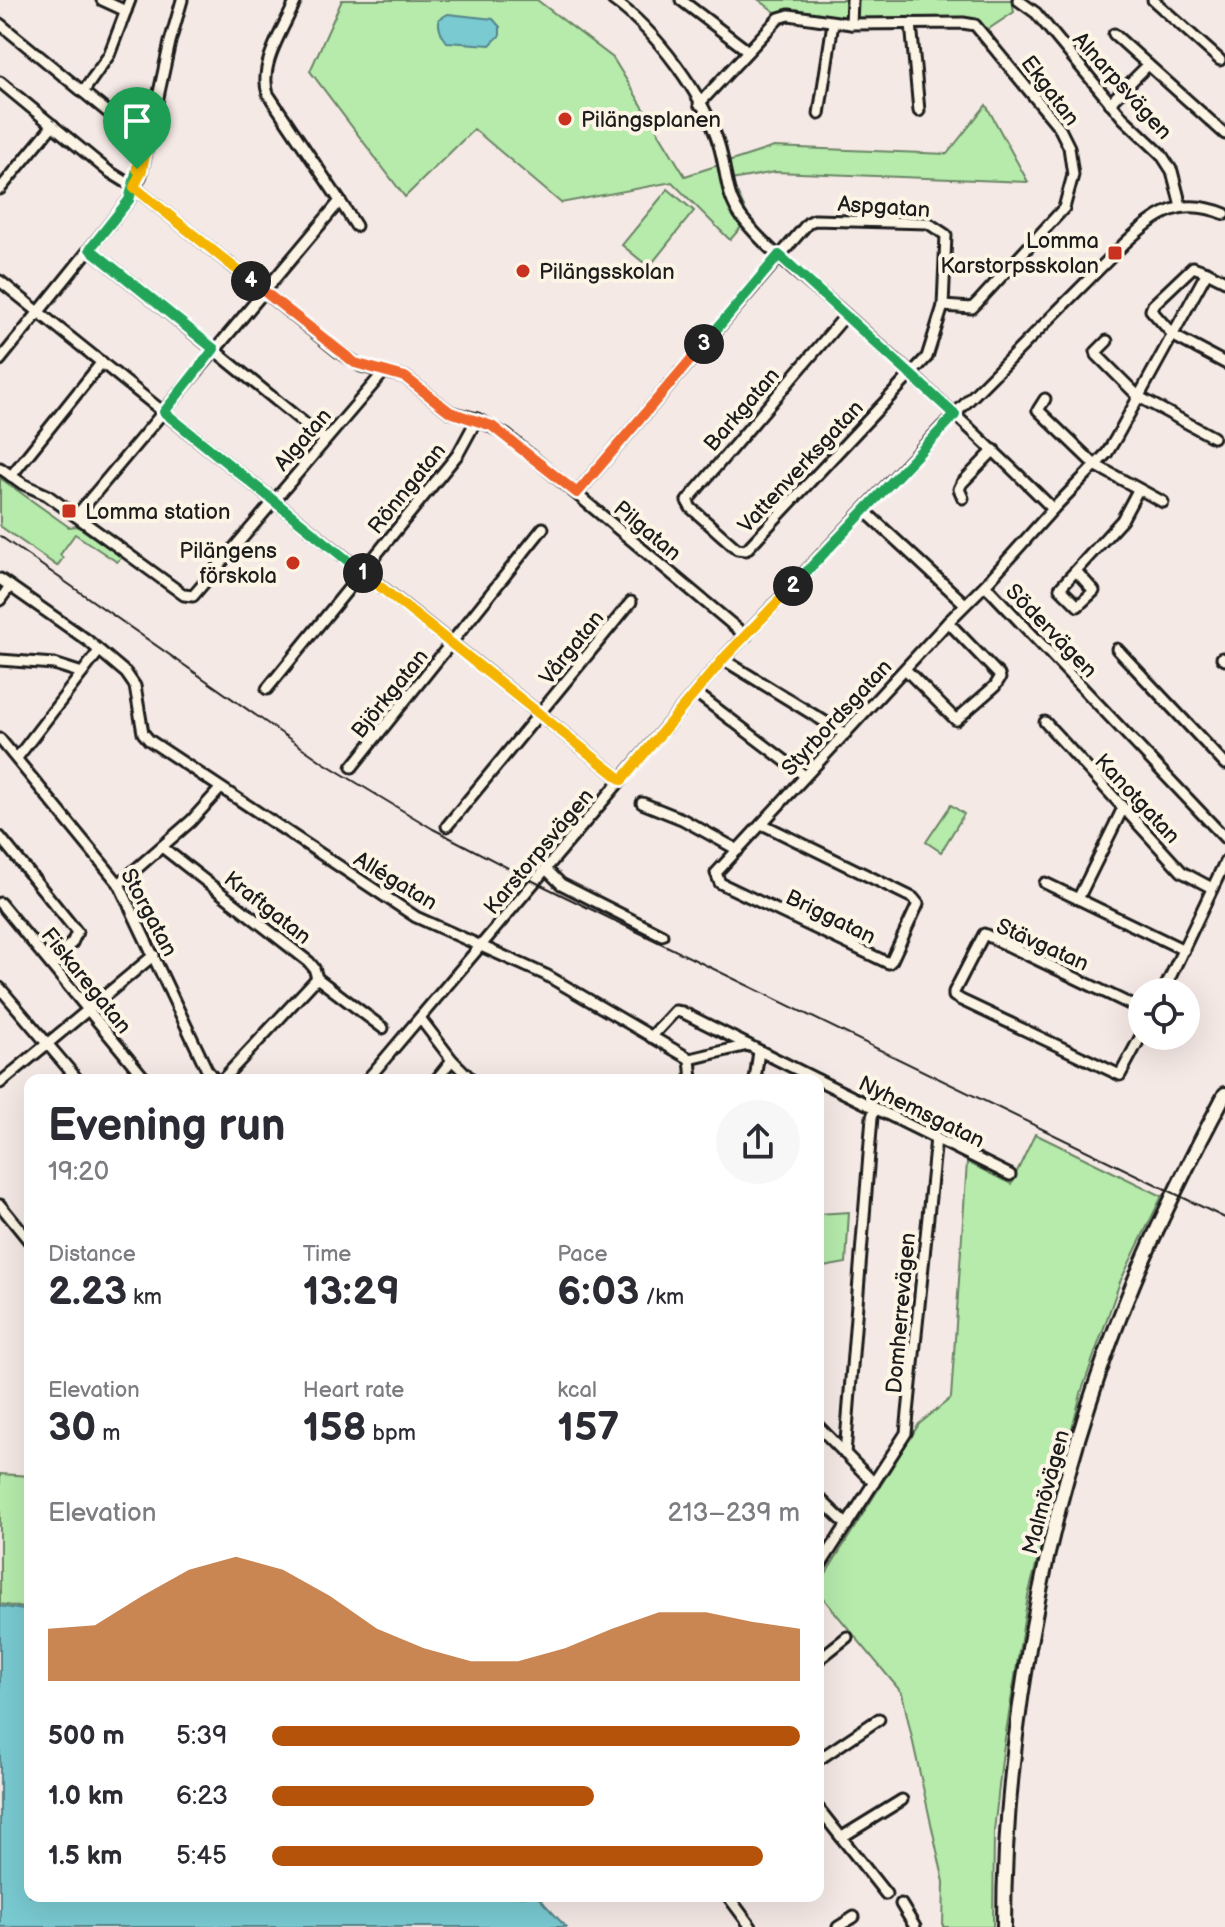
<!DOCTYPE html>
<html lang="en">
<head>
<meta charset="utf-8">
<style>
	:root { --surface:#fff; --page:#f7f7f7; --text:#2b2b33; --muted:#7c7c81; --accent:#b45309 }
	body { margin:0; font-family:"Balsamiq Sans",sans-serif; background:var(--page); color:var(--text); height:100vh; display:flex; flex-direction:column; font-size:30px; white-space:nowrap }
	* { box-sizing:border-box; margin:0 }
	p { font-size:26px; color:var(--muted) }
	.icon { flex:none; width:44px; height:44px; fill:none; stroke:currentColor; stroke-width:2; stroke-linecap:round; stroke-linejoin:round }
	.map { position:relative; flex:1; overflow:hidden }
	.details { position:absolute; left:24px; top:1074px; width:800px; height:828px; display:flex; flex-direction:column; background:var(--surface); border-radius:16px; box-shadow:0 8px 32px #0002 }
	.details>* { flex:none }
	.buttons { position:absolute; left:1128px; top:978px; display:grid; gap:16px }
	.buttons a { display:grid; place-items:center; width:72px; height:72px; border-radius:50%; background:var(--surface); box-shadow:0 8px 32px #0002; font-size:40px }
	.pin { position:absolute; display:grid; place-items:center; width:68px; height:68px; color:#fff; margin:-82px -34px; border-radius:50% 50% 50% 0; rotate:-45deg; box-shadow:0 0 8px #0007 }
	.pin .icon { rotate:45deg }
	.km { position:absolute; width:40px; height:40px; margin:-20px; border-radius:50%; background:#222; color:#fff; font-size:22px; line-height:40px; text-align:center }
	.round { display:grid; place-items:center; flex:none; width:84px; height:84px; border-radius:42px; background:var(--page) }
	.head { display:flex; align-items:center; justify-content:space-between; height:136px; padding:0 24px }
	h1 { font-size:44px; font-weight:600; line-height:60px }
	.metrics { display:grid; grid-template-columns:repeat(3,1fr); gap:12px; height:136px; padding:8px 24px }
	.metrics div { display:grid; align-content:center }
	.metrics b { font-size:40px; font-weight:600 }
	.metrics small { font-size:22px; font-weight:400 }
	.metrics p { font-size:22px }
	.chart { height:224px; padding:16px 24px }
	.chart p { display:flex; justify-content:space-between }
	.chart svg { width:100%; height:144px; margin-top:8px; fill:var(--accent); opacity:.7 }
	ul { padding:0 24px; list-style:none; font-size:26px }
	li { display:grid; grid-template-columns:128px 96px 1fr; align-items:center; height:60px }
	li i { height:20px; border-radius:10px; background:var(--accent) }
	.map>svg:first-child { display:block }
	.green { fill:#b6ebac; stroke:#698464; stroke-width:2 }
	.water { fill:#79cad1; stroke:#548489; stroke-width:2 }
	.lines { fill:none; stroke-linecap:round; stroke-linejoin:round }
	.minor-casing { stroke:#1c1c1c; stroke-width:15 }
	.major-casing { stroke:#1c1c1c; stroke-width:18 }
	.minor { stroke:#fcf5e5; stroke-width:9 }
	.major { stroke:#fcf5e5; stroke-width:12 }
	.rail { stroke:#1c1c1c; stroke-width:2 }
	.split-1-casing { stroke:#fff; stroke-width:16 }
	.split-2-casing { stroke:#fff; stroke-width:16 }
	.split-3-casing { stroke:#fff; stroke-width:16 }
	.split-4-casing { stroke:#fff; stroke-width:16 }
	.split-5-casing { stroke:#fff; stroke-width:16 }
	.split-1 { stroke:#22a559; stroke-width:10 }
	.split-2 { stroke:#f5b400; stroke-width:10 }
	.split-3 { stroke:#22a559; stroke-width:10 }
	.split-4 { stroke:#f0652b; stroke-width:10 }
	.split-5 { stroke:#f5b400; stroke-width:10 }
	.poi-dot { fill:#c8321e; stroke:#fcf5e5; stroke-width:3 }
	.labels { text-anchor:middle; stroke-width:8; stroke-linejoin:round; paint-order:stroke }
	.street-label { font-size:22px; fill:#1c1c1c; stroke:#fcf5e5 }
	.poi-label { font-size:22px; fill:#1c1c1c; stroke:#fcf5e5; text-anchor:start }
</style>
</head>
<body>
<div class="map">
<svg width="1225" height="1927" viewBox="0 0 1225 1927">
	<rect width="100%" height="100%" fill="#f5e9e5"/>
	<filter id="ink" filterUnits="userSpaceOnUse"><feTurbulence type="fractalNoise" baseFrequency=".0125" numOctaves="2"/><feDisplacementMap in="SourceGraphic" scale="16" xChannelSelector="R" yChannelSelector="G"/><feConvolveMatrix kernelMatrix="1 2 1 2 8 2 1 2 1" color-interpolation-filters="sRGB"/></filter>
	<g filter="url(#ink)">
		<g class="green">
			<path d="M342 0H537L613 58 685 176 774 147 947 154 986 105 1028 182 775 172 731 180 749 218 730 240 672 182 561 203 474 129 405 197 310 71Z"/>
			<path d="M759 0H1012L1014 12 978 36 965 26 835 28 786 20Z"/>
			<path d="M668 189 694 211 649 267 622 245Z"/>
			<path d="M0 478 69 527 77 526 122 557 117 562 75 534 60 555 63 558 57 566 0 526Z"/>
			<path d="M951 805 964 814 941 852 926 842Z"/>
			<path d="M1035 1134 1162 1196 1120 1282 1082 1390 1028 1596 1003 1751 994 1831 993 1927H943L944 1882 902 1693 818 1592V1586L919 1424 951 1398 967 1162 1011 1184Z"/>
			<path d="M849 1212 846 1263 818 1268V1214Z"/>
			<path d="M0 1474 30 1476V1609L0 1604Z"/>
		</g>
		<g class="water">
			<path d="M448 14 493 19 500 27V35L490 45 447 42C441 34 438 29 439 19Z"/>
			<path d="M0 1606 30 1611V1896H537L566 1927H0Z"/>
		</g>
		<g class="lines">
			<defs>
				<g id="minor">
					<path d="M102 0 126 11"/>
					<path d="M613 0C655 30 704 95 719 145 727 171 725 197 743 219 772 255 811 284 845 314 916 378 986 442 1053 509L985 585 1225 838"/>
					<path d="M681 0 748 51"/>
					<path d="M1018 0 1036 13 1123 118 1161 154 1172 171 1181 206"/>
					<path d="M1153 0 1220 60"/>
					<path d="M911 23 919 111"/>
					<path d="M0 24 132 132"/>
					<path d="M851 24 852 0"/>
					<path d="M1114 34 1225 134"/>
					<path d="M0 82 108 171 134 187 339 352 361 366 405 377 450 412 477 419 506 435 746 636"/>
					<path d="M83 92 109 55 130 0"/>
					<path d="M1110 103 1148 65"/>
					<path d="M699 104 779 18 789 15 851 24 963 23 975 25 1059 127 1069 147 1073 175 1064 208 978 302 972 308 943 306"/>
					<path d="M819 114 833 23"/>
					<path d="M0 189 53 125"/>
					<path d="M340 201 356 226"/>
					<path d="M90 249 325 440"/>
					<path d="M1207 272 1225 281"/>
					<path d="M0 281 622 780"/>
					<path d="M1107 341 1096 352 1097 355 1139 397 1213 437"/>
					<path d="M0 360 129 200 141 175 170 42 182 0"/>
					<path d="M1045 399 1038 410 1095 465 1163 502"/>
					<path d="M0 468 23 484 47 495 184 595 193 596 383 373"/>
					<path d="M11 476 102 362"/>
					<path d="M577 493 808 223 814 220 928 223 946 235 943 306 927 357 746 550 737 549 691 508 687 501 846 315"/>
					<path d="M963 498 959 489 962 483 994 450"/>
					<path d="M1053 509 1107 453 1116 438 1207 272 1193 267 1153 305 1151 310 1174 336 1225 363"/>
					<path d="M868 514 965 604"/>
					<path d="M76 516 340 201 268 94C258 64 285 27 296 0"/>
					<path d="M1076 571 1094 591 1078 606 1060 588 1122 520 1138 490"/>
					<path d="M0 579 87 640 126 673 135 686 143 733 149 740 416 917 546 975 690 1059 748 1045"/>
					<path d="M0 600 10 586"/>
					<path d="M1117 649 1225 764"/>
					<path d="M1222 658 1225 660"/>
					<path d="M0 660 54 664 82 673"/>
					<path d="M729 663 845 734"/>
					<path d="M906 670 956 720 995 686 1000 678 999 675 948 622"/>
					<path d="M267 689 458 454 477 419"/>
					<path d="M700 696 805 776"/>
					<path d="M1045 722 1182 872 1212 888"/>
					<path d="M0 739 119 884 207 1070 215 1080"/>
					<path d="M17 758 99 651"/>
					<path d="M352 767 543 528"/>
					<path d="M642 803 682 819 738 850"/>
					<path d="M762 824 913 898 918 904 892 960 889 963 884 961 720 883 716 873 948 622 985 585"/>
					<path d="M447 826 631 602"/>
					<path d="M0 837 77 932 72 943 49 962"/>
					<path d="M162 847 309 962 314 968 317 978 383 1028"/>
					<path d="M546 869 561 884 662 935"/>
					<path d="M1045 883 1184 950"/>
					<path d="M119 884 191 821 220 789"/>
					<path d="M1078 899 1123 808"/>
					<path d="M0 903 146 1080"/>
					<path d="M0 988 78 1080"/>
					<path d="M1163 992 1225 862"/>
					<path d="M1142 1010 984 934 954 992V996L961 1000 1120 1075 1142 1034"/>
					<path d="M420 1018 452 1060 472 1080"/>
					<path d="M651 1037 675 1011 682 1012 818 1080"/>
					<path d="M690 1059 692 1080"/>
					<path d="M222 1080 317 978"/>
					<path d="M367 1080 725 657 943 426 1125 243C1157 213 1181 196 1225 214"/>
					<path d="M436 1080 452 1060"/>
					<path d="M755 1080 759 1051"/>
					<path d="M818 1080 1010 1175"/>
					<path d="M0 1083 154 955"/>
					<path d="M0 1205 30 1242"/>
					<path d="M818 1426 874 1483"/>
					<path d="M845 1454 872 1117 875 1108"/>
					<path d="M818 1497 847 1525"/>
					<path d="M818 1569 906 1433 936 1138"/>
					<path d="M818 1660 847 1637"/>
					<path d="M818 1760 879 1719"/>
					<path d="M818 1808 886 1894"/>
					<path d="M842 1837 902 1800"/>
					<path d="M728 1896 751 1927"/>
					<path d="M901 1904 915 1927"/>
					<path d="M838 1927 854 1917"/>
				</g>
				<path id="major" d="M1004 1927C1004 1715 1052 1480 1133 1284 1160 1219 1192 1156 1225 1094"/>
			</defs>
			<use href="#minor" class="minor-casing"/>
			<use href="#major" class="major-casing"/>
			<use href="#minor" class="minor"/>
			<use href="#major" class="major"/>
			<path class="rail" d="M0 536 324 763 433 829 535 882 1225 1218"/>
		</g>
	</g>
	<g class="lines" filter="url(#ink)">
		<defs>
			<path id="split-1" d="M137 169 129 200 90 249 214 349 164 412 363 573"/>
			<path id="split-2" d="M363 573 622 780 725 657 793 586"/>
			<path id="split-3" d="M704 344 779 255 955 415 793 586"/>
			<path id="split-4" d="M251 281 355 363 405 377 450 412 492 426 577 493 704 344"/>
			<path id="split-5" d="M137 169 146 131 152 118 142 170 134 187 251 281"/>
		</defs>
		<use href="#split-1" class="split-1-casing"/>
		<use href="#split-2" class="split-2-casing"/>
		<use href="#split-3" class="split-3-casing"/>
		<use href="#split-4" class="split-4-casing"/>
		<use href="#split-5" class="split-5-casing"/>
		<use href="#split-1" class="split-1"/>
		<use href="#split-2" class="split-2"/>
		<use href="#split-3" class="split-3"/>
		<use href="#split-4" class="split-4"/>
		<use href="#split-5" class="split-5"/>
	</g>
	<g class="poi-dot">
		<circle cx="565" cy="119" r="8"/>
		<rect x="1107" y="245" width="16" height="16" rx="4"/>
		<circle cx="523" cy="271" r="8"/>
		<rect x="61" y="503" width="16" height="16" rx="4"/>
		<circle cx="293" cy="563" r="8"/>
	</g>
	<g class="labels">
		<g class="street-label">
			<text transform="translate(1123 85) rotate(48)" y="8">Alnarpsvägen</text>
			<text transform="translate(1051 90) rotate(53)" y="8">Ekgatan</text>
			<text transform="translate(884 206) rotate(4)" y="8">Aspgatan</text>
			<text transform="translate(741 409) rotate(-49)" y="8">Barkgatan</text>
			<text transform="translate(302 439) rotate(-49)" y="8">Algatan</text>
			<text transform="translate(800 466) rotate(-47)" y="8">Vattenverksgatan</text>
			<text transform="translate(406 488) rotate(-51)" y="8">Rönngatan</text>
			<text transform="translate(648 530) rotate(40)" y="8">Pilgatan</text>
			<text transform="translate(1052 630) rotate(46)" y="8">Södervägen</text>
			<text transform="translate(571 647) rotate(-51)" y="8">Vårgatan</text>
			<text transform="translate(389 693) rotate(-51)" y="8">Björkgatan</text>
			<text transform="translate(836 717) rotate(-47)" y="8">Styrbordsgatan</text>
			<text transform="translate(1138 798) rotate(47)" y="8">Kanotgatan</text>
			<text transform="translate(538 851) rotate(-50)" y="8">Karstorpsvägen</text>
			<text transform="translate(396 880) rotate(31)" y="8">Allégatan</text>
			<text transform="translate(268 907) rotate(38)" y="8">Kraftgatan</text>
			<text transform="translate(150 912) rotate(62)" y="8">Storgatan</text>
			<text transform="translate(831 916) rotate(26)" y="8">Briggatan</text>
			<text transform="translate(1043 944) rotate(24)" y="8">Stävgatan</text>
			<text transform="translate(87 980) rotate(51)" y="8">Fiskaregatan</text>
			<text transform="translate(922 1111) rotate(26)" y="8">Nyhemsgatan</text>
			<text transform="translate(900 1313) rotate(-85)" y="8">Domherrevägen</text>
			<text transform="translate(1045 1492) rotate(-75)" y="8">Malmövägen</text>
		</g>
		<g class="poi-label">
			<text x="581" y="127">Pilängsplanen</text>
			<text x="1099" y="248" text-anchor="end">Lomma<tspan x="1099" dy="25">Karstorpsskolan</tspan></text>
			<text x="539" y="279">Pilängsskolan</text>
			<text x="85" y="519">Lomma station</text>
			<text x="277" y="558" text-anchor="end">Pilängens<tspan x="277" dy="25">förskola</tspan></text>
		</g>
	</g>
</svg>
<div class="buttons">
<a><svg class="icon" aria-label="locate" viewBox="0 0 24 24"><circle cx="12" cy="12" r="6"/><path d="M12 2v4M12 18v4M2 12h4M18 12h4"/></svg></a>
</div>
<div class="pin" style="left:137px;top:169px;background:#1e9e55"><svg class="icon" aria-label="arrive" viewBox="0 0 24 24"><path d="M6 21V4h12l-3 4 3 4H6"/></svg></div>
<b class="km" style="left:363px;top:573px">1</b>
<b class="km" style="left:793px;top:586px">2</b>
<b class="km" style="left:704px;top:344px">3</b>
<b class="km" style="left:251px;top:281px">4</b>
<section class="details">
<div class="head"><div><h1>Evening run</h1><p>19:20</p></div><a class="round"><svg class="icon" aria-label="share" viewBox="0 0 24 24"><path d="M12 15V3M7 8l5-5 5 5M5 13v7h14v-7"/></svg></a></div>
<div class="metrics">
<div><p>Distance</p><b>2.23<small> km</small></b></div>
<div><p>Time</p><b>13:29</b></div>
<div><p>Pace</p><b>6:03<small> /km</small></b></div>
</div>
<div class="metrics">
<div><p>Elevation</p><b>30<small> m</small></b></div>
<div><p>Heart rate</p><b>158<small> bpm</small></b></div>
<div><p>kcal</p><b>157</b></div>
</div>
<div class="chart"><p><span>Elevation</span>213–239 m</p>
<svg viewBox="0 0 160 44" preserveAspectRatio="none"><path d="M0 44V28L10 27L20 18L30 10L40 6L50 10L60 18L70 28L80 34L90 38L100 38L110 34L120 28L130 23L140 23L150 26L160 28V44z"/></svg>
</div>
<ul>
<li><b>500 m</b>5:39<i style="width:100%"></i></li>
<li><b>1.0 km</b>6:23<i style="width:61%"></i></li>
<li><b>1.5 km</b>5:45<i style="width:93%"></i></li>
</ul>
</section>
</div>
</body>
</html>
